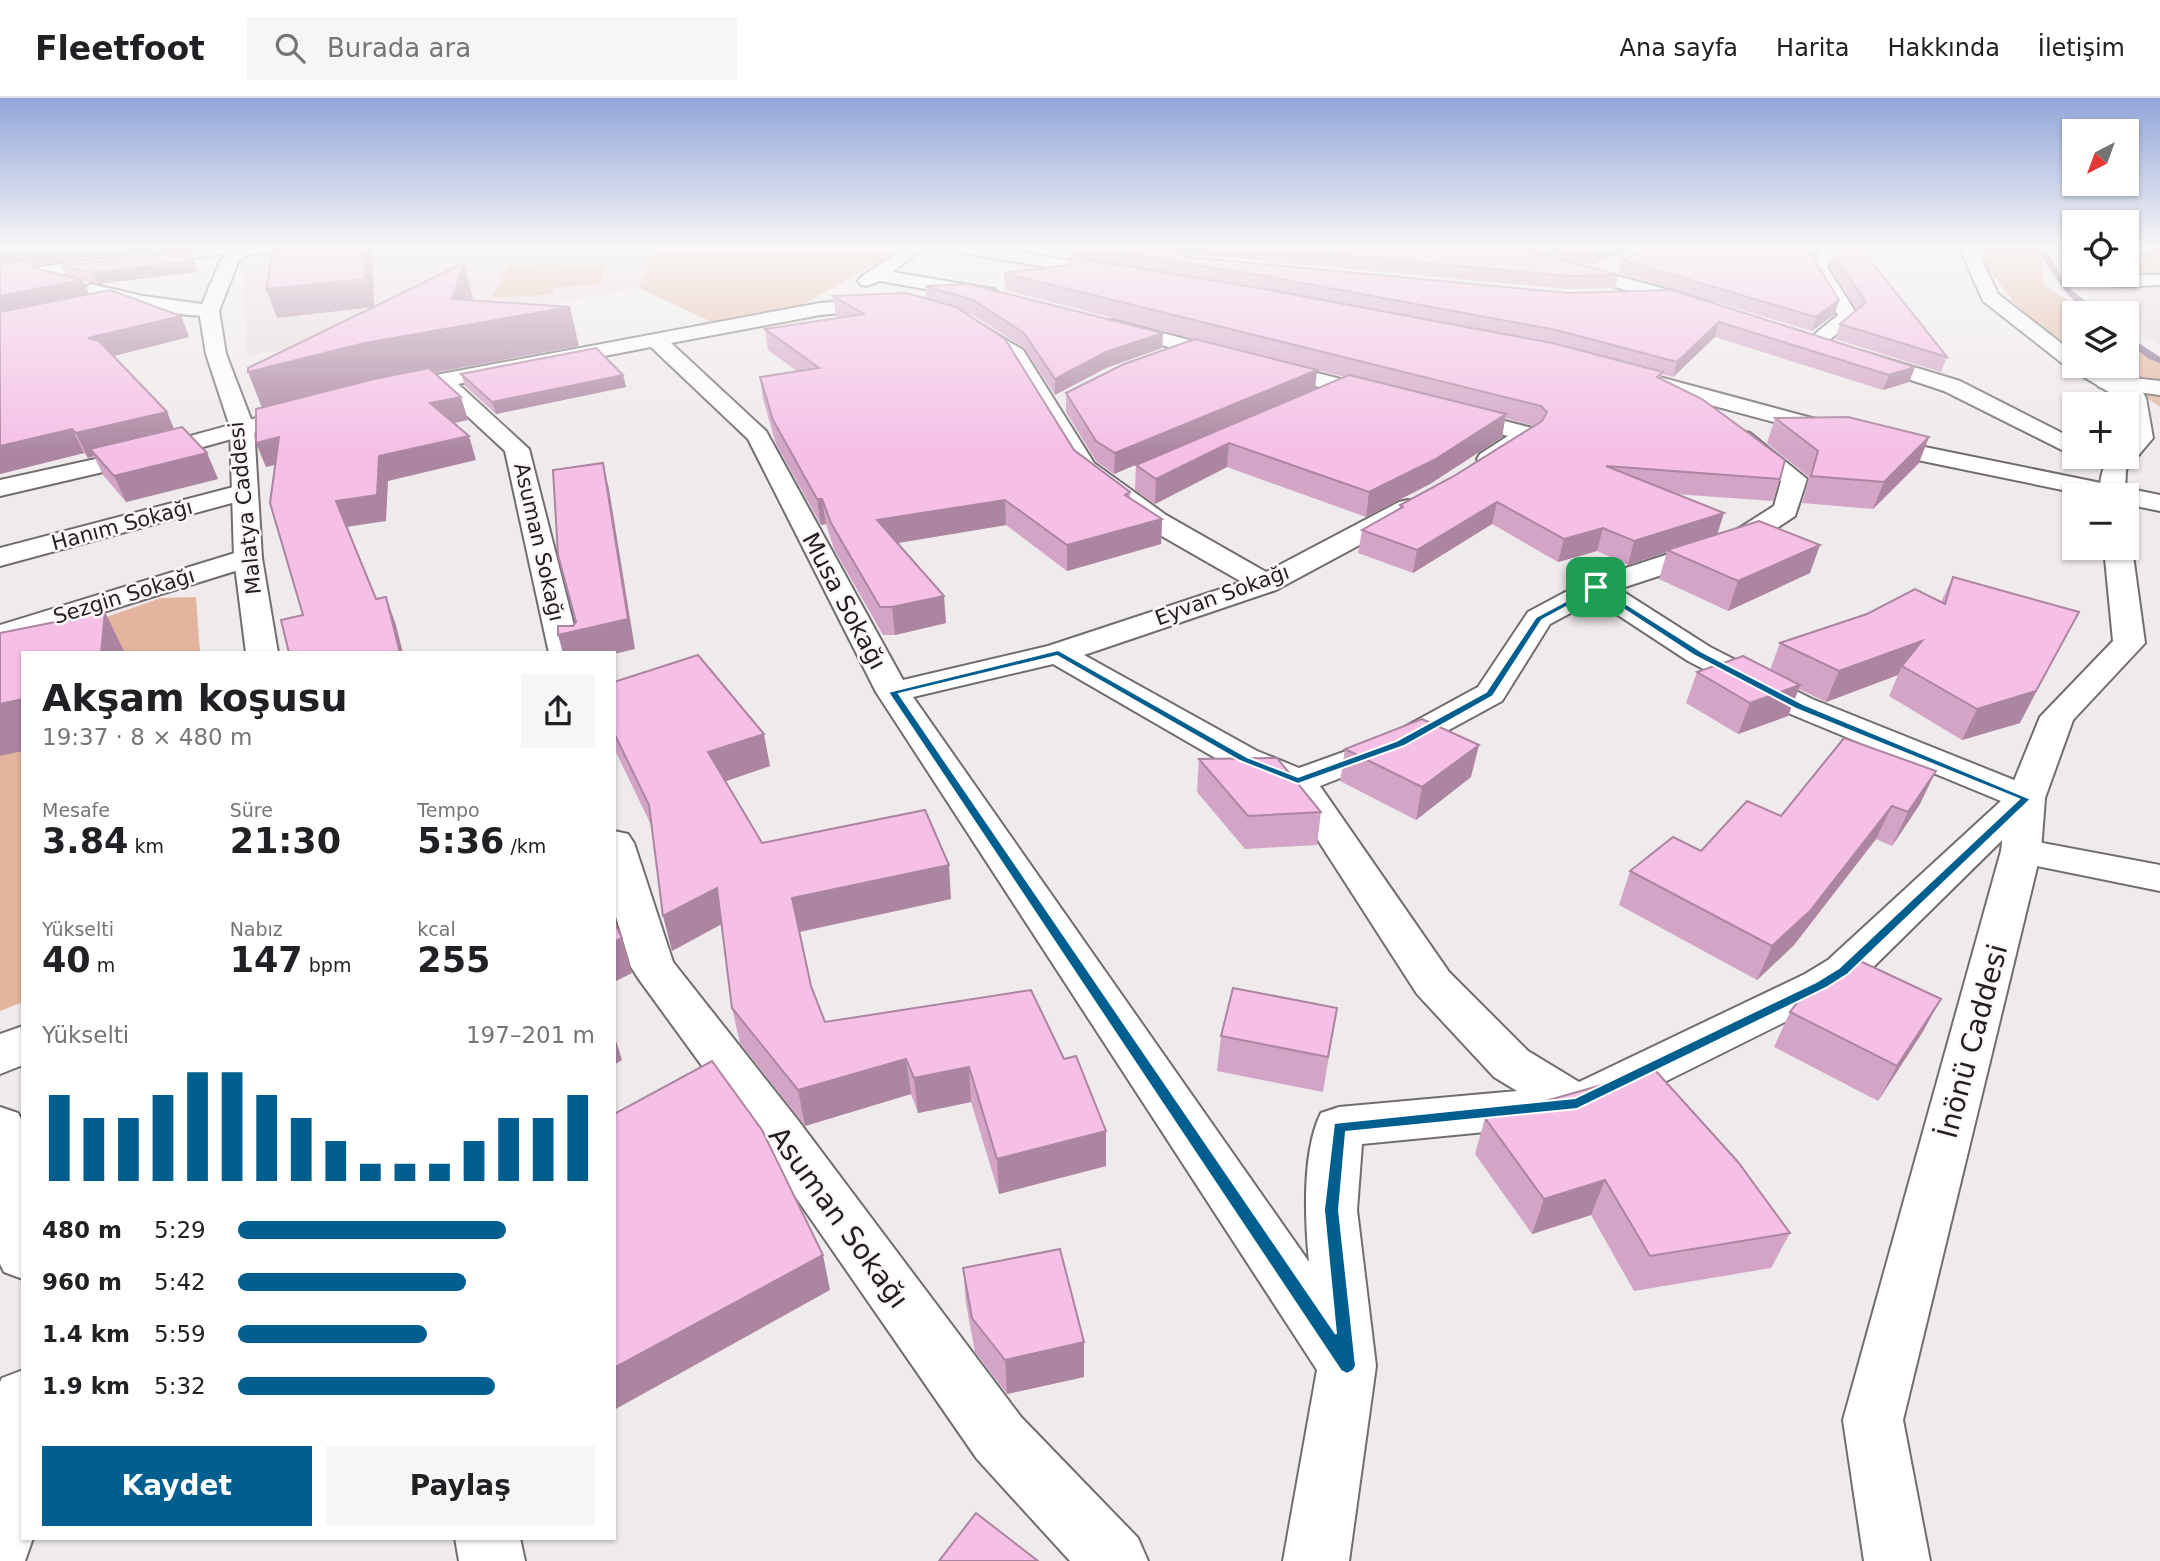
<!DOCTYPE html>
<html lang="tr">
<head>
<meta charset="utf-8">
<style>
	:root { --surface:#fff; --page:#f6f6f6; --text:#202124; --muted:#757577; --line:#e0e0e0; --accent:#015f90 }
	body { margin:0; font-family:"DejaVu Sans",sans-serif; background:var(--page); color:var(--text); height:100vh; display:flex; flex-direction:column; font-size:26px; white-space:nowrap }
	* { box-sizing:border-box; margin:0 }
	p { font-size:23px; color:var(--muted) }
	.icon { flex:none; width:38px; height:38px; fill:none; stroke:currentColor; stroke-width:2; stroke-linecap:round; stroke-linejoin:round }
	.map { position:relative; flex:1; overflow:hidden }
	.panel { position:absolute; left:21px; top:553px; width:595px; height:889px; display:flex; flex-direction:column; background:var(--surface); border-radius:0px; box-shadow:0 2px 5px #0004 }
	.panel>* { flex:none }
	.needle { width:46px; rotate:221deg }
	.buttons { position:absolute; left:2062px; top:21px; display:grid; gap:14px }
	.buttons a { display:grid; place-items:center; width:77px; height:77px; border-radius:0px; background:var(--surface); box-shadow:0 2px 5px #0004; font-size:35px }
	.pin { position:absolute; display:grid; place-items:center; width:60px; height:60px; color:#fff; margin:-30px; border-radius:14px; box-shadow:0 4px 10px #0006 }
	.round { display:grid; place-items:center; flex:none; width:74px; height:74px; border-radius:0px; background:var(--page) }
	.summary { display:flex; align-items:center; justify-content:space-between; height:119px; padding:0 21px }
	h1 { font-size:38px; font-weight:800; line-height:52px }
	.metrics { display:grid; grid-template-columns:repeat(3,1fr); gap:10px; height:119px; padding:7px 21px }
	.metrics div { display:grid; align-content:center }
	.metrics b { font-size:35px; font-weight:800 }
	.metrics small { font-size:19px; font-weight:400 }
	.metrics p { font-size:19px }
	.chart { height:196px; padding:14px 21px }
	.chart p { display:flex; justify-content:space-between }
	.chart svg { width:100%; height:126px; margin-top:7px; stroke:var(--accent); stroke-width:6 }
	.primary-button { display:flex; gap:14px; margin-top:auto; padding:14px 21px }
	.primary-button a { flex:1; height:80px; border-radius:0px; background:var(--accent); color:#fff; font-size:28px; font-weight:800; line-height:80px; text-align:center }
	.primary-button a+a { background:var(--page); color:var(--text) }
	ul { padding:0 21px; list-style:none; font-size:23px }
	li { display:grid; grid-template-columns:112px 84px 1fr; align-items:center; height:52px }
	li i { height:18px; border-radius:9px; background:var(--accent) }
	header { display:flex; align-items:center; gap:42px; box-sizing:border-box; height:98px; padding:0 35px; background:var(--surface); border-bottom:2px solid var(--line) }
	header strong { font-size:33px }
	nav { display:flex; gap:38px; margin-inline-start:auto; font-size:24px }
	.search { width:490px; height:63px; background:var(--page); display:flex; align-items:center; gap:18px; box-sizing:border-box; padding:0 24px; border-radius:0px; color:var(--muted); font-size:26px }
	.map>svg:first-child { display:block }
	.built { fill:#e8dbde }
	.green { fill:#e4b59e }
	.lines { fill:none; stroke-linecap:round; stroke-linejoin:round }
	.stream { fill:#856e92; fill-rule:evenodd }
	.street-casing { stroke:#716d6e; stroke-width:4 }
	.secondary-casing { stroke:#716d6e; stroke-width:4 }
	.street { fill:#fff; fill-rule:evenodd }
	.secondary { fill:#fff; fill-rule:evenodd }
	.wall { fill:#d3a4c6 }
	.shaded-wall { fill:#ac86a1 }
	.building { fill:#f5bfe6; stroke:#ac86a1; stroke-width:2 }
	.route { fill:#015f90; stroke:#fff; stroke-width:2; fill-rule:evenodd }
	.labels { text-anchor:middle; stroke-width:5; stroke-linejoin:round; paint-order:stroke }
	.far-street-label { font-size:21px; fill:#201e1f; stroke:#fcf7f9 }
	.street-label { font-size:24px; fill:#201e1f; stroke:#fcf7f9 }
	.near-street-label { font-size:28px; fill:#201e1f; stroke:#fcf7f9 }
</style>
</head>
<body>
<header>
<strong>Fleetfoot</strong>
<div class="search"><svg class="icon" aria-label="search" viewBox="0 0 24 24"><circle cx="10" cy="10" r="6"/><path d="M15 15l6 6"/></svg>Burada ara</div>
<nav><a>Ana sayfa</a><a>Harita</a><a>Hakkında</a><a>İletişim</a></nav>
</header>
<div class="map">
<svg width="2160" height="1463" viewBox="0 0 2160 1463">
	<rect width="100%" height="100%" fill="#efeaeb"/>
	<g class="built">
		<path d="M653 154 639 190 247 258 243 165 278 157Z"/>
		<path d="M2077 190H2160V247L2126 228V215H2109Z"/>
	</g>
	<g class="green">
		<path d="M1981 149H2041L2043 186 2087 215H2074V250L2024 217 1981 162Z"/>
		<rect x="2126" y="149" width="34" height="27"/>
		<path d="M653 154H673L892 156 799 209 718 227 639 190Z"/>
		<path d="M564 165 563 170 605 168 600 187 555 189 552 196 492 200 508 168Z"/>
		<path d="M2126 242 2160 264V309L2100 268H2126Z"/>
		<path d="M196 499 200 555H23V904L0 913V556L161 500Z"/>
	</g>
	<g class="lines">
		<g class="stream">
			<path d="M2037 149H2044L2069 190 2100 215C2072 215 2050 170 2037 149Z"/>
			<path d="M2126 237 2160 259V265L2149 261 2126 243Z"/>
		</g>
		<defs>
			<g id="street">
				<path d="M195 149H245L237 154 0 184V174Z"/>
				<path d="M906 149H926L892 174 993 191 1002 197 993 203 880 183 867 188 861 187 858 183 861 179Z"/>
				<path d="M950 149H990L1118 171 1127 176 1118 181 958 154Z"/>
				<path d="M1486 149H1514L1711 204 1713 208 1704 214 1697 212 1488 153Z"/>
				<path d="M1824 149H1841L1827 169 1858 218 1821 249H1807L1804 245 1838 217 1809 169Z"/>
				<path d="M2126 149H2154L2152 153 2126 159Z"/>
				<path d="M2088 177H2160V187C2139 187 2103 194 2088 177Z"/>
				<path d="M91 186 143 198 209 207 219 213C207 228 105 201 84 196L82 192Z"/>
				<path d="M888 200 897 206 895 210 820 217 671 245 766 333 903 582 1048 548 1242 484 1146 429 1076 375 1008 260 960 226 970 220 1023 252 1094 365 1166 417 1266 474 1399 404 1408 402 1417 404 1421 410 1417 416 1276 492 1084 557 1257 653 1299 670 1388 638 1478 589 1528 514 1586 483 1730 436 1774 408 1781 383 1734 345 1730 340 1734 335 1742 333 1750 335 1807 381 1795 418 1750 448 1619 491 1710 549 1812 601 2039 692 2045 700 1858 884 1837 898 1594 1019 1577 1025 1362 1046 1357 1112 1376 1268 1349 1463H1283L1317 1272 876 594 748 341 651 249 458 286 529 351 581 555H549L505 353 437 290 393 299 385 297 382 292 385 287 393 285 820 205ZM1595 502 1688 563 1788 615 2001 703 1828 862 1805 876 1579 984 1528 953 1449 874 1320 688 1412 652 1502 603 1550 526ZM1053 566 1231 669 1285 691 1417 896 1494 979 1517 993 1339 1009 1321 1015C1302 1053 1305 1122 1309 1164L913 599Z"/>
				<path d="M1112 222 1391 294 1394 299 1391 304 1383 306 1105 232 1102 228 1105 224Z"/>
				<path d="M1861 253 1960 283 2074 341V358L1944 293 1854 263 1851 259 1854 255Z"/>
				<path d="M1637 273 1905 345 2160 397V413L2126 406V397H2087L1903 359 1629 285 1626 280 1629 275Z"/>
				<path d="M2107 277 2160 283V297L2099 289 2096 284 2099 279Z"/>
				<path d="M307 306 315 308 318 313 315 318 163 360 0 398V382L150 349Z"/>
				<path d="M1454 310 1536 331 1540 336C1530 350 1497 370 1480 366L1477 361 1480 356 1508 338 1446 322 1442 317 1446 312Z"/>
				<path d="M245 386 254 389 258 394 254 399 0 468V450Z"/>
				<path d="M248 451 258 454 262 460 258 466 0 546V527Z"/>
				<path d="M614 733 628 736 634 745 673 864 797 1021 1021 1319 1138 1440 1148 1463H1070L977 1361 761 1049 638 880 631 869 614 812Z"/>
				<path d="M2021 741 2160 767V793L2007 762 2001 753 2007 744Z"/>
				<path d="M0 1009 18 1015 23 1025V1181L4 1174 0 1166Z"/>
				<path d="M23 1272V1440H33L25 1463H0V1284L2 1280Z"/>
				<path d="M455 1440H520L525 1463H459Z"/>
			</g>
			<g id="secondary">
				<path d="M230 149H285L277 154 247 157 238 164 219 213 226 256 254 329 262 460 278 555H246L234 460 230 329 206 256 199 213 221 162 232 152Z"/>
				<path d="M1959 149H1976L1998 196 2074 255V268H2094L2143 295 2146 300 2153 340 2126 372 2125 397H2099C2101 381 2100 371 2112 359H2126V342L2129 339 2124 303 2067 269 1983 203Z"/>
				<path d="M2126 444 2132 450 2145 545 2073 622 2045 700 2041 753 1903 1322 1930 1463H1864L1843 1322 2001 753 2007 700 2040 619 2113 543 2104 450H2126Z"/>
				<path d="M23 928V967L0 976V936Z"/>
			</g>
		</defs>
		<use href="#street" class="street-casing"/>
		<use href="#secondary" class="secondary-casing"/>
		<use href="#street" class="street"/>
		<use href="#secondary" class="secondary"/>
	</g>
	<g class="wall">
		<path d="M0 149H173L33 167 34 170 66 178 62 168 190 152 197 174 98 186 83 182 89 196 181 218 189 239 114 258 174 331 207 355 218 381 126 404 103 377 94 358 88 360 84 355 0 376Z"/>
		<path d="M1069 149H1514L1618 177 1615 190 1566 191 1187 156 1186 157 1187 159 1569 195 1672 192 1915 269 1909 284 1883 292 1715 239 1673 279 1662 276 1661 281 1780 381 1773 403 1675 396 1717 436 1810 475 1728 513 1659 481 1667 454 1628 467 1597 453 1558 464 1492 426 1413 475 1358 455 1362 432 1399 411 1400 407 1454 378 1534 328 1505 320 1502 339 1430 386 1366 419 1227 369 1155 406 1135 392 1136 367 1344 279 1317 272 1315 291 1114 376 1096 363 1066 314V295L1194 241 1005 192 1004 175 1070 167Z"/>
		<path d="M1525 149H1637L1591 167Z"/>
		<path d="M1834 156 1947 259 1941 274 1835 241 1840 226 1857 212 1830 169Z"/>
		<path d="M1813 160 1839 202 1835 216 1812 233 1619 175 1622 162Z"/>
		<path d="M925 188 1163 235 1162 250 1106 270 1055 297 1024 250 973 217 962 213 1074 352 1130 394V400L1162 421 1161 446 1067 473 1006 427 897 445 946 525 895 537H883L834 451 826 426 821 427 776 346 763 301 760 279 797 273 768 252 765 231 839 220 836 218 833 198 926 201Z"/>
		<path d="M461 276 623 277 626 289 496 316 465 288Z"/>
		<path d="M1775 320 1919 365 1873 411 1802 405 1809 379 1767 345Z"/>
		<path d="M1953 479 2020 625 1962 642 1889 598 1898 577 1826 604 1799 591 1788 618 1738 636 1686 605 1697 574 1770 572 1780 545 1941 504Z"/>
		<path d="M614 584 770 668 726 683 762 745 951 801 800 834 811 888 825 924 1031 892 1106 1068 999 1096 971 1004 918 1015 911 996 805 1028 740 945 732 910 722 826 672 853 652 729 614 650Z"/>
		<path d="M1345 651 1471 679 1416 722 1340 683Z"/>
		<path d="M1199 661 1321 714 1317 747 1245 751 1197 694Z"/>
		<path d="M1920 706 1892 748 1876 741 1794 847 1757 882 1619 807 1630 773 1701 753 1781 718Z"/>
		<path d="M1941 901 1922 935 1878 1003 1774 949 1790 914Z"/>
		<path d="M1337 910 1323 994 1217 973 1221 938Z"/>
		<path d="M1485 1020 1790 1135 1771 1170 1634 1193 1591 1117 1532 1136 1475 1056Z"/>
		<path d="M963 1170 1084 1279 1007 1296 975 1254 966 1205Z"/>
	</g>
	<g class="shaded-wall">
		<path d="M14 149H173L0 171V151Z"/>
		<path d="M364 149H372L374 209 277 220 266 191Z"/>
		<path d="M1178 149H1188L1187 156 1176 163V150Z"/>
		<path d="M1607 149H1637L1591 167 1594 154Z"/>
		<path d="M1816 149H1821L1806 169 1811 156Z"/>
		<path d="M190 152 197 174 98 186 93 175Z"/>
		<path d="M464 165 473 201 466 228 570 209 579 248 378 285 264 315 248 274 452 201Z"/>
		<path d="M83 182 92 203 0 221V198Z"/>
		<path d="M1839 202 1835 216 1812 233 1816 219Z"/>
		<path d="M181 218 189 239 98 262 88 240Z"/>
		<path d="M1719 224 1715 239 1673 279 1677 264Z"/>
		<path d="M1163 235 1162 250 1106 270 1055 297V281L1106 254Z"/>
		<path d="M1915 269 1909 284 1883 292 1889 277Z"/>
		<path d="M1317 272 1315 291 1114 376 1115 355Z"/>
		<path d="M623 277 626 289 496 316 492 304Z"/>
		<path d="M461 299 468 322 437 329 430 305Z"/>
		<path d="M167 314 177 338 90 351 94 358 88 360 76 335Z"/>
		<path d="M1506 316 1502 339 1430 386 1366 419 1369 394Z"/>
		<path d="M72 331 84 355 0 376V348Z"/>
		<path d="M469 338 476 362 388 383 386 423 346 429 336 403 379 358Z"/>
		<path d="M279 339 288 364 266 369 256 345Z"/>
		<path d="M1929 339 1919 365 1873 411 1884 384Z"/>
		<path d="M1229 345 1227 369 1155 406 1156 381Z"/>
		<path d="M207 355 218 381 126 404 114 378Z"/>
		<path d="M603 365 609 391 635 551 614 556V555H563L558 537 628 521Z"/>
		<path d="M817 401H822L826 426 821 427Z"/>
		<path d="M1005 402 1006 427 880 448 877 422Z"/>
		<path d="M1497 404 1492 426 1413 475 1417 452Z"/>
		<path d="M1724 415 1717 437 1667 452V454L1628 467 1634 443Z"/>
		<path d="M1162 421 1161 446 1067 473V447Z"/>
		<path d="M1603 430 1597 453 1558 464 1564 441Z"/>
		<path d="M1820 447 1810 475 1728 513 1738 483Z"/>
		<path d="M944 498 946 525 895 537 892 509Z"/>
		<path d="M386 499 396 527 403 555H400Z"/>
		<path d="M105 514 125 555H101Z"/>
		<path d="M1922 543 1902 568 1898 577 1826 604 1839 573Z"/>
		<path d="M2063 543 2020 625 1962 642 1977 611Z"/>
		<path d="M1800 587 1788 618 1738 636 1750 605Z"/>
		<path d="M23 601V653L0 658V606Z"/>
		<path d="M764 636 770 668 715 687 708 654Z"/>
		<path d="M1479 647 1471 679 1416 722 1422 689Z"/>
		<path d="M1936 673 1920 706 1892 748 1908 714Z"/>
		<path d="M1892 708 1876 741 1794 847 1757 882 1772 848Z"/>
		<path d="M949 767 951 801 798 834 792 800Z"/>
		<path d="M717 790 725 824 672 853 663 818Z"/>
		<path d="M622 840 632 875 614 884V844Z"/>
		<path d="M1941 901 1922 935 1878 1003 1897 968Z"/>
		<path d="M614 936 622 962 614 967Z"/>
		<path d="M906 961 911 996 805 1028 798 992Z"/>
		<path d="M969 969 971 1004 918 1015 914 980Z"/>
		<path d="M1106 1033V1068L999 1096 997 1061Z"/>
		<path d="M1605 1082 1591 1117 1532 1136 1544 1101Z"/>
		<path d="M823 1157 830 1192 614 1312V1270Z"/>
		<path d="M1084 1244V1279L1007 1296 1005 1262Z"/>
	</g>
	<g class="building">
		<path d="M274 149H364L365 181 266 191Z"/>
		<path d="M1085 149H1178L1176 150 1187 159 1569 195 1672 192 1915 269 1889 277 1719 224 1677 264 1556 232 1265 178Z"/>
		<path d="M1249 149H1514L1618 177 1569 178Z"/>
		<path d="M1574 149H1607L1594 154Z"/>
		<path d="M1658 149H1816L1811 156 1839 202 1816 219 1622 162Z"/>
		<path d="M1839 149H1860L1947 259 1840 226 1866 204 1834 156Z"/>
		<path d="M190 152 193 163 93 175 62 168Z"/>
		<path d="M1070 159 1264 191 1552 245 1663 274 1657 279 1702 301 1785 362 1780 381 1606 368 1724 415 1634 443 1603 430 1564 441 1497 404 1417 452 1362 432 1403 409 1400 407 1454 378 1542 323 1547 314 1541 308 1004 175 1071 167Z"/>
		<path d="M30 162 34 170 83 182 0 198V166Z"/>
		<path d="M464 165 452 201 570 209 365 245 248 274V270Z"/>
		<path d="M968 186 1163 235 1106 254 1055 281 1024 235 973 202 925 188Z"/>
		<path d="M110 192 181 218 88 240 99 243 167 314 76 335 72 331 0 348V214Z"/>
		<path d="M906 195 956 209 1005 241 1074 352 1130 394 1125 397 1162 421 1067 447 1005 402 877 422 944 498 892 509H880L831 425 822 401H817L773 322 760 279 819 270 765 231 864 216 833 198Z"/>
		<path d="M1195 241 1317 272 1115 355 1096 343 1066 295 1124 266Z"/>
		<path d="M596 250 623 277 492 304 461 276Z"/>
		<path d="M429 270 461 299 430 305 469 338 379 358 377 397 336 403 376 501 386 499 400 555H289L281 522 303 517 270 405 279 339 256 345V311L374 281Z"/>
		<path d="M1349 277 1506 316 1434 362 1369 394 1229 345 1156 381 1136 367Z"/>
		<path d="M1848 319 1929 339 1884 384 1811 378 1818 353 1775 320Z"/>
		<path d="M182 329 207 355 114 378 90 351Z"/>
		<path d="M603 365 628 521 558 537V528H573L576 524 558 457 553 372Z"/>
		<path d="M1759 423 1820 447 1738 483 1667 452Z"/>
		<path d="M1953 479 2079 514 2036 593 1977 611 1902 568 1922 543 1839 573 1780 545 1867 516 1915 491 1945 506Z"/>
		<path d="M105 514 101 555H23V601L0 606V535Z"/>
		<path d="M698 557 764 636 708 654 762 745 925 712 949 767 792 800 811 888 825 924 1031 892 1064 961 1076 958 1106 1033 997 1061 969 969 914 980 906 961 798 992 732 910 717 790 663 818 649 707 614 635V584Z"/>
		<path d="M1743 558 1800 587 1750 605 1697 574Z"/>
		<path d="M1422 621 1479 647 1422 689 1345 651Z"/>
		<path d="M1844 640 1936 673 1908 714 1892 708 1810 813 1772 848 1630 773 1673 739 1701 753 1747 703 1781 718Z"/>
		<path d="M1277 660 1321 714 1248 718 1199 661Z"/>
		<path d="M614 823 622 840 614 844Z"/>
		<path d="M1860 863 1941 901 1897 968 1790 914 1811 887Z"/>
		<path d="M1233 890 1337 910 1328 959 1221 938Z"/>
		<path d="M712 963 762 1032 823 1157 614 1270V1016Z"/>
		<path d="M1655 972 1738 1064 1790 1135 1650 1158 1605 1082 1544 1101 1485 1020Z"/>
		<path d="M1060 1151 1084 1244 1005 1262 972 1220 963 1170Z"/>
		<path d="M976 1415 1038 1463H939Z"/>
	</g>
	<linearGradient id="sky" x2="0" y2="1"><stop stop-color="#91a6d9"/><stop offset="0.42" stop-color="#f8f6f6"/><stop offset="1" stop-color="#f8f6f6" stop-opacity="0"/></linearGradient>
	<rect width="2160" height="354" fill="url(#sky)"/>
	<path class="route" d="M1596 487 1702 554 1803 606 2031 701 1848 876 1826 890 1577 1011 1346 1034 1339 1112 1356 1268 1353 1273 1347 1276 1341 1273 888 594 1058 552 1247 659 1298 679 1396 643 1486 594 1536 519ZM1596 493 1695 558 1796 611 2019 701 1839 870 1816 884 1575 1000 1334 1025 1324 1112 1336 1236 899 596 1057 558 1240 663 1298 686 1404 648 1493 598 1542 522Z"/>
	<g class="labels">
		<g class="far-street-label">
			<text transform="translate(245 410) rotate(-96)" y="7">Malatya Caddesi</text>
			<text transform="translate(122 427) rotate(-15)" y="7">Hanım Sokağı</text>
			<text transform="translate(539 444) rotate(77)" y="7">Asuman Sokağı</text>
			<text transform="translate(1222 497) rotate(-20)" y="7">Eyvan Sokağı</text>
			<text transform="translate(124 498) rotate(-17)" y="7">Sezgin Sokağı</text>
		</g>
		<g class="street-label">
			<text transform="translate(844 503) rotate(62)" y="8">Musa Sokağı</text>
		</g>
		<g class="near-street-label">
			<text transform="translate(1972 943) rotate(-75)" y="10">İnönü Caddesi</text>
			<text transform="translate(839 1119) rotate(54)" y="10">Asuman Sokağı</text>
		</g>
	</g>
</svg>
<div class="buttons">
<a><svg class="needle" viewBox="-14 -14 28 28"><path d="M0-13l5 13h-10z" fill="#e53935"/><path d="M0 13l5-13h-10z" fill="#757577"/></svg></a>
<a><svg class="icon" aria-label="locate" viewBox="0 0 24 24"><circle cx="12" cy="12" r="6"/><path d="M12 2v4M12 18v4M2 12h4M18 12h4"/></svg></a>
<a><svg class="icon" aria-label="layers" viewBox="0 0 24 24"><path d="M12 4l9 5-9 5-9-5zM3 14l9 5 9-5"/></svg></a>
<a>+</a>
<a>−</a>
</div>
<div class="pin" style="left:1596px;top:489px;background:#1e9e55"><svg class="icon" aria-label="arrive" viewBox="0 0 24 24"><path d="M6 21V4h12l-3 4 3 4H6"/></svg></div>
<section class="panel">
<div class="summary"><div><h1>Akşam koşusu</h1><p>19:37 · 8 × 480 m</p></div><a class="round"><svg class="icon" aria-label="share" viewBox="0 0 24 24"><path d="M12 15V3M7 8l5-5 5 5M5 13v7h14v-7"/></svg></a></div>
<div class="metrics">
<div><p>Mesafe</p><b>3.84<small> km</small></b></div>
<div><p>Süre</p><b>21:30</b></div>
<div><p>Tempo</p><b>5:36<small> /km</small></b></div>
</div>
<div class="metrics">
<div><p>Yükselti</p><b>40<small> m</small></b></div>
<div><p>Nabız</p><b>147<small> bpm</small></b></div>
<div><p>kcal</p><b>255</b></div>
</div>
<div class="chart"><p><span>Yükselti</span>197–201 m</p>
<svg viewBox="0 0 160 44" preserveAspectRatio="none"><path d="M5 44V14M15 44V22M25 44V22M35 44V14M45 44V6M55 44V6M65 44V14M75 44V22M85 44V30M95 44V38M105 44V38M115 44V38M125 44V30M135 44V22M145 44V22M155 44V14"/></svg>
</div>
<ul>
<li><b>480 m</b>5:29<i style="width:75%"></i></li>
<li><b>960 m</b>5:42<i style="width:64%"></i></li>
<li><b>1.4 km</b>5:59<i style="width:53%"></i></li>
<li><b>1.9 km</b>5:32<i style="width:72%"></i></li>
</ul>
<div class="primary-button"><a>Kaydet</a><a>Paylaş</a></div>
</section>
</div>
</body>
</html>
